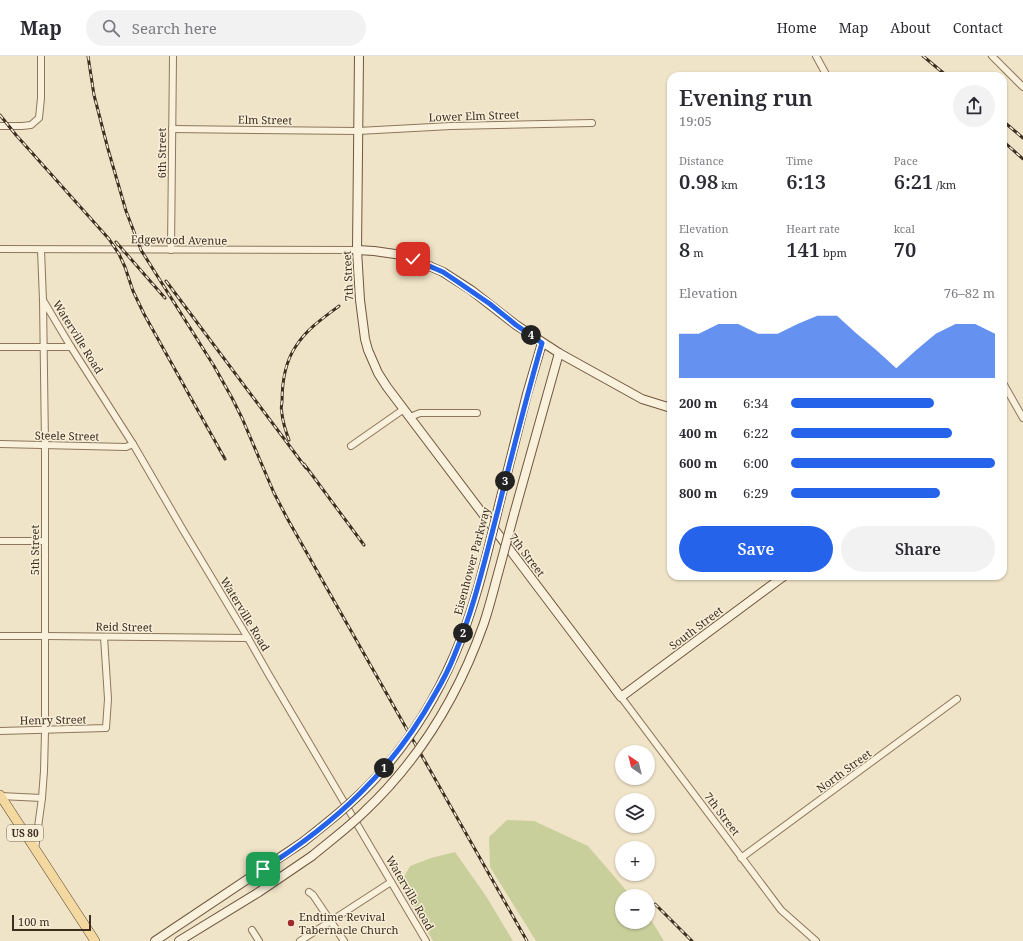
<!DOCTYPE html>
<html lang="en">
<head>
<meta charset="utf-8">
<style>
	:root { --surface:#fff; --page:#f2f2f3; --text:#2b2b33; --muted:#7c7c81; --line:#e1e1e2; --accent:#2563eb }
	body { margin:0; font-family:"Noto Serif",serif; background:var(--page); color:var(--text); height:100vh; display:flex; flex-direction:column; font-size:15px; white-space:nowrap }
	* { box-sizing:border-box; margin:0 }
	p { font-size:13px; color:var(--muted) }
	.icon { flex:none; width:22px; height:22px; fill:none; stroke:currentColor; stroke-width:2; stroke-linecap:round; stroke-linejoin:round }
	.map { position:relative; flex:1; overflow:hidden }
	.sheet { position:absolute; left:667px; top:16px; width:340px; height:508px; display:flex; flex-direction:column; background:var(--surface); border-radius:12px; box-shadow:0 1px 3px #0004 }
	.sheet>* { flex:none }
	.needle { width:26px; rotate:325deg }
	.fabs { position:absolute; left:615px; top:689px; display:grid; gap:8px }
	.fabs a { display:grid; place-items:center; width:40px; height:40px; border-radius:50%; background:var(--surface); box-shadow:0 1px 3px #0004; font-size:20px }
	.scale { position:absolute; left:12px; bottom:10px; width:79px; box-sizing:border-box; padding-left:4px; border:2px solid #3d2e20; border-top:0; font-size:11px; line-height:14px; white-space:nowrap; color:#3d2e20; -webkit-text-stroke:3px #f7eed8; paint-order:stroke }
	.pin { position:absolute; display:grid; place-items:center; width:34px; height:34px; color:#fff; margin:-17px; border-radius:8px; box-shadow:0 2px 6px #0006 }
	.km { position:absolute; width:20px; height:20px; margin:-10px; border-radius:50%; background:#222; color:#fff; font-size:11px; line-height:20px; text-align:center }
	.round { display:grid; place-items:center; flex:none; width:42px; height:42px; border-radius:21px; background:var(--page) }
	.headline { display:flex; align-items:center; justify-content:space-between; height:68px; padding:0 12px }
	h1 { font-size:22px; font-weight:600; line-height:30px }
	.figures { display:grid; grid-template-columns:repeat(3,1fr); gap:6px; height:68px; padding:4px 12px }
	.figures div { display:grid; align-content:center }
	.figures b { font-size:20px; font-weight:600 }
	.figures small { font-size:11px; font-weight:400 }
	.figures p { font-size:11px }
	.chart { height:112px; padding:8px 12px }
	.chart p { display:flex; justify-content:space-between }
	.chart svg { width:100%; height:72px; margin-top:4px; fill:var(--accent); opacity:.7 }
	.action { display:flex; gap:8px; margin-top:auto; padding:8px 12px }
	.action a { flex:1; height:46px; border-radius:24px; background:var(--accent); color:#fff; font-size:16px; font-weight:600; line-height:46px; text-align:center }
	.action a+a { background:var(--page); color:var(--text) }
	ul { padding:0 12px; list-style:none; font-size:13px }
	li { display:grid; grid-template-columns:64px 48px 1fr; align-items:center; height:30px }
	li i { height:10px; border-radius:5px; background:var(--accent) }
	header { display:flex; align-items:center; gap:24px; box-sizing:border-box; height:56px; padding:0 20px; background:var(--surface); border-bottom:1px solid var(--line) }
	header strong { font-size:19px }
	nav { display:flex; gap:22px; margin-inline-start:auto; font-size:14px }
	.search { width:280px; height:36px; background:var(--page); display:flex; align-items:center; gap:10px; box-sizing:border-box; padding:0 14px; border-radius:22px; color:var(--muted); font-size:15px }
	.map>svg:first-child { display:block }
	.green { fill:#c9cf9b }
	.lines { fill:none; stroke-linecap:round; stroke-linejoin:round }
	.street-casing { stroke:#8d765c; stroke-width:8 }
	.secondary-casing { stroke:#6f573f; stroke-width:10 }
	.primary-casing { stroke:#5b4430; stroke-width:10 }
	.street { stroke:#faf1dc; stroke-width:6 }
	.secondary { stroke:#faf1dc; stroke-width:8 }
	.primary { stroke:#f3d9a0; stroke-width:9 }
	.rail-casing { stroke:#3d2e20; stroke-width:3 }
	.rail { stroke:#f7eed8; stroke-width:1.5; stroke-dasharray:4.5; stroke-linecap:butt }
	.secondary-bridge-casing { stroke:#6f573f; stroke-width:10; stroke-linecap:butt }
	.secondary-bridge { stroke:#faf1dc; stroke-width:8 }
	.route-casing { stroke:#fff; stroke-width:8 }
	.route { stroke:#2563eb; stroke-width:5 }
	.poi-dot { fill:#9e2a2b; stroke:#f7eed8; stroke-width:1.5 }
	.labels { text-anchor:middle; stroke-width:3; stroke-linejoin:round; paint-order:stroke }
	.shield { fill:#f7eed8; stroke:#756857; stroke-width:1 }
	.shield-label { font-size:10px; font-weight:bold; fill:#3d2e20 }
	.street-label { font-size:11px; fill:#3d2e20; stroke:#f7eed8 }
	.poi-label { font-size:11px; fill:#3d2e20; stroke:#f7eed8; text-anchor:start }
</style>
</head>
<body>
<header>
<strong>Map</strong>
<div class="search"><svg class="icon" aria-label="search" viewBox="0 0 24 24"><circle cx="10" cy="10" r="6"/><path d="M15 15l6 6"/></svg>Search here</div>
<nav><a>Home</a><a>Map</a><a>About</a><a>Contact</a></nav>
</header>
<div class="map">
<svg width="1023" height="885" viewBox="0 0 1023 885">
	<rect width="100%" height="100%" fill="#f0e4c8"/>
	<g class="green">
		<path d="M507 764 534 765 588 790 631 840H622V866H648V859L664 885H536L490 811 489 781Z"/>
		<path d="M455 796 486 840 513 885H433L400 828 410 810 431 802Z"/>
	</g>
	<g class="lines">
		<defs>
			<g id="street">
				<path d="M816 0 827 20"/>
				<path d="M992 0 1023 31"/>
				<path d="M0 70H22L31 69 39 62 41 42V0"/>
				<path d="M172 73 358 75 451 70 592 67"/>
				<path d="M0 193 357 194"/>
				<path d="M171 194 173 0"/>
				<path d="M43 244 71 291 133 388 183 474 248 582 269 619 426 885"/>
				<path d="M0 291H71"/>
				<path d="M1003 327 1023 362"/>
				<path d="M410 361 420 357H477"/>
				<path d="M0 388 126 391 133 388"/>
				<path d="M351 390 404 353"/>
				<path d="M0 485H45"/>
				<path d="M0 580H45L248 582"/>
				<path d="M621 641 781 854 816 885"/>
				<path d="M0 675 106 672 108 643 104 581"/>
				<path d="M0 740 42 742"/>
				<path d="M35 793 42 742 44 715 45 675V389L43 244 41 194"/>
				<path d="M741 802 957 643"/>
				<path d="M309 836 313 839 344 885"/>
				<path d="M252 874 259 885"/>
				<path d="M300 885 391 826"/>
			</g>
			<g id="secondary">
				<path d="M359 0 357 194 360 244 365 283 368 294 378 317 387 331 621 641 784 520"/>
				<path d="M357 194 374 195 395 198 413 203 443 216 471 234 516 269 559 297 642 343 671 352"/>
				<path d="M501 441 527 338 542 287"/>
				<path d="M514 458 559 297"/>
				<path d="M155 885 303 786"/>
				<path d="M179 885 259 836 312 800"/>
			</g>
			<path id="primary" d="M0 739 95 885"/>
		</defs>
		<use href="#street" class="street-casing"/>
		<use href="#secondary" class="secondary-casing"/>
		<use href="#primary" class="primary-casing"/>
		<use href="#street" class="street"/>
		<use href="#secondary" class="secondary"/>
		<use href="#primary" class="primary"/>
		<defs>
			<g id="rail">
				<path d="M88 0 94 39 108 93 126 155 141 194 214 310 232 342 242 362 274 437 287 462 527 885"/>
				<path d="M923 0 947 20"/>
				<path d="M0 59 16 79 109 183 119 198 125 211 133 235 144 258 225 403"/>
				<path d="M1003 65 1023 82"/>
				<path d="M1003 85 1023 103"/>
				<path d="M116 186 165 242"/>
				<path d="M166 225 306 412"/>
				<path d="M289 384C286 376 283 367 282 358 281 354 281 350 282 346 282 326 285 306 296 290 307 273 323 262 339 250"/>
				<path d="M304 408 364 489"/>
				<path d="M655 848 692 885"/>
			</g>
		</defs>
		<use href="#rail" class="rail-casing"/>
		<use href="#rail" class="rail"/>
		<defs>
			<g id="secondary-bridge">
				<path d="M303 786C327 767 351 748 372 726 406 690 434 646 454 600 476 549 488 494 501 441"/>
				<path d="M312 800C330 785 349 771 365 755 420 703 459 638 484 567 490 549 494 532 499 514 504 495 509 477 514 458"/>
			</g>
		</defs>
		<use href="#secondary-bridge" class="secondary-bridge-casing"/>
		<use href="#secondary-bridge" class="secondary-bridge"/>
	</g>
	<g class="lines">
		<defs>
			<path id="route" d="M263 813C336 767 393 714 435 638 442 626 449 613 454 600 474 553 485 503 498 454 512 398 526 342 542 287L516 269 490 248 455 224 443 216 413 203"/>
		</defs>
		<use href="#route" class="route-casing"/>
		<use href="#route" class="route"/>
	</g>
	<circle class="poi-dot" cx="291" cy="867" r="4"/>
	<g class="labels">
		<rect class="shield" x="7" y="769" width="36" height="16" rx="3"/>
		<g class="shield-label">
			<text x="25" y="781">US 80</text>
		</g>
		<g class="street-label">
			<text transform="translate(474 60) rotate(-2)" y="4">Lower Elm Street</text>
			<text transform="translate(265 64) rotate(1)" y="4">Elm Street</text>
			<text transform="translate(162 97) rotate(-90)" y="4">6th Street</text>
			<text transform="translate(179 184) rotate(1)" y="4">Edgewood Avenue</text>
			<text transform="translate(348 220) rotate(-93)" y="4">7th Street</text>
			<text transform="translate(78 281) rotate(58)" y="4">Waterville Road</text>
			<text transform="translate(67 380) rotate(1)" y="4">Steele Street</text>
			<text transform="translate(35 494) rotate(-90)" y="4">5th Street</text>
			<text transform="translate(527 499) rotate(53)" y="4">7th Street</text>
			<text transform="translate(472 505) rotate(-75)" y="4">Eisenhower Parkway</text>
			<text transform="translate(245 558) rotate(59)" y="4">Waterville Road</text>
			<text transform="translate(124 571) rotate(1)" y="4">Reid Street</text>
			<text transform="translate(696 572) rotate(-37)" y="4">South Street</text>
			<text transform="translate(53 664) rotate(-1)" y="4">Henry Street</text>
			<text transform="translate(844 715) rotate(-36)" y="4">North Street</text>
			<text transform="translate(722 758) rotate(53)" y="4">7th Street</text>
			<text transform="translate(410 837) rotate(60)" y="4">Waterville Road</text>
		</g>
		<g class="poi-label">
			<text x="299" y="865">Endtime Revival<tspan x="299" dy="13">Tabernacle Church</tspan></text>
		</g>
	</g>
</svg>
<div class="fabs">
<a><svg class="needle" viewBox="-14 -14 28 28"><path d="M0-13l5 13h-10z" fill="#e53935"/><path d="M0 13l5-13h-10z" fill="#7c7c81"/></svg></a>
<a><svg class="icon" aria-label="layers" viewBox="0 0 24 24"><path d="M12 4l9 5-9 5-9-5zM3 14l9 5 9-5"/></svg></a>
<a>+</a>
<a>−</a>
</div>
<div class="scale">100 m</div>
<div class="pin" style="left:263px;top:813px;background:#1e9e55"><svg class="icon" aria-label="arrive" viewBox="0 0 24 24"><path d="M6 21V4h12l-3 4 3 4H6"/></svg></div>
<div class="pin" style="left:413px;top:203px;background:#d93025"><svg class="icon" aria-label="check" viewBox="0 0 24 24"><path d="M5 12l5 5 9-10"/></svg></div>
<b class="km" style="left:384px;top:712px">1</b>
<b class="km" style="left:463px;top:577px">2</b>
<b class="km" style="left:505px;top:425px">3</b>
<b class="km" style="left:531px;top:279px">4</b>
<section class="sheet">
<div class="headline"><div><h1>Evening run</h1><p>19:05</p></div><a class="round"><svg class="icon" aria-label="share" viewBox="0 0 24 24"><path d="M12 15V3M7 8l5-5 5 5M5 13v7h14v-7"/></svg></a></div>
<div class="figures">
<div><p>Distance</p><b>0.98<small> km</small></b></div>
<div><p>Time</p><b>6:13</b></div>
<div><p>Pace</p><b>6:21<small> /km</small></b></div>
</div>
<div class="figures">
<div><p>Elevation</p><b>8<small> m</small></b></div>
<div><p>Heart rate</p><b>141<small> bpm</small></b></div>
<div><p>kcal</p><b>70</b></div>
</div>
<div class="chart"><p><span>Elevation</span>76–82 m</p>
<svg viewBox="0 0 160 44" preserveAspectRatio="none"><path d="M0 44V17L10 17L20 11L30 11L40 17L50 17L60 11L70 6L80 6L90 17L100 27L110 38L120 27L130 17L140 11L150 11L160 17V44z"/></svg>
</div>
<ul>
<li><b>200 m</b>6:34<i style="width:70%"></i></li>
<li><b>400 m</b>6:22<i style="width:79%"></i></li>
<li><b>600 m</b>6:00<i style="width:100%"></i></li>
<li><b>800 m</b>6:29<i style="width:73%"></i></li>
</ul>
<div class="action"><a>Save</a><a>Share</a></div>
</section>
</div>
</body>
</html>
